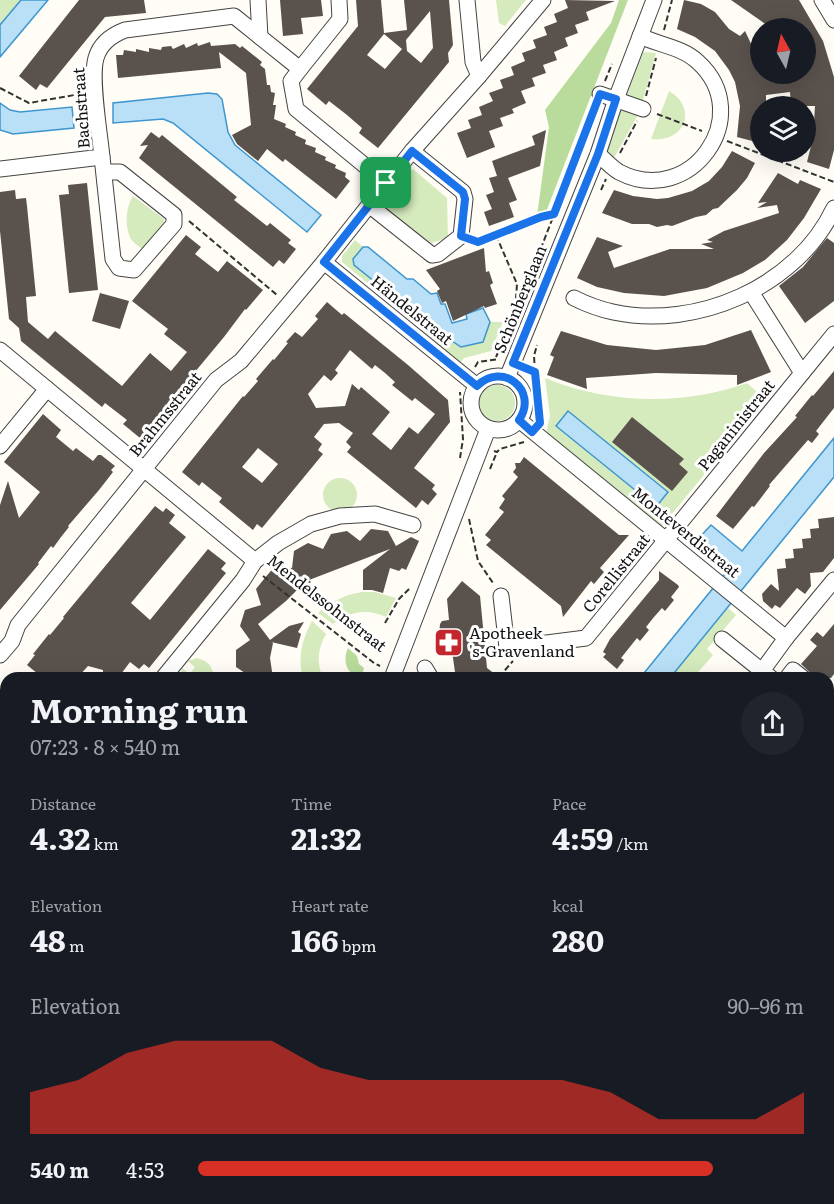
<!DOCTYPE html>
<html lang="en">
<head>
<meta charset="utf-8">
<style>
	:root { --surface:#171b24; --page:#20242c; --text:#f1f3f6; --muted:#9ea1a6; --accent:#d93025 }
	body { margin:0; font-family:Literata,serif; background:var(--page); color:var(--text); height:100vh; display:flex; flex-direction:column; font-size:22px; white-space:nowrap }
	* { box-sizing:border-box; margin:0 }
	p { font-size:20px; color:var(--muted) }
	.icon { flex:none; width:33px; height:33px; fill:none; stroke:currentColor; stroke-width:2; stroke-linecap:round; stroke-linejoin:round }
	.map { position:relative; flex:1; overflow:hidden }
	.details { position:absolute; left:0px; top:672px; width:834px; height:532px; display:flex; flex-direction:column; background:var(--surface); border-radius:18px 18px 0 0; box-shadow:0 6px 24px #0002 }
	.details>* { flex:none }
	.needle { width:39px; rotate:352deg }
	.controls { position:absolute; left:750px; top:18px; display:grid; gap:12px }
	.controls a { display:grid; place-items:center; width:66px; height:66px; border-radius:50%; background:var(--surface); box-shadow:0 6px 24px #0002; font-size:30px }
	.pin { position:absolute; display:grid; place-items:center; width:51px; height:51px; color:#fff; margin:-26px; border-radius:12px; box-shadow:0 3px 9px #0006 }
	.round { display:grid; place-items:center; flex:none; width:63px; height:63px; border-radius:32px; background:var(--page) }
	.head { display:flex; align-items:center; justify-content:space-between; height:102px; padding:0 30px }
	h1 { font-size:33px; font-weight:700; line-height:45px }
	.figures { display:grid; grid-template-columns:repeat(3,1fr); gap:9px; height:102px; padding:6px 30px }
	.figures div { display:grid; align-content:center }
	.figures b { font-size:30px; font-weight:700 }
	.figures small { font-size:16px; font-weight:400 }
	.figures p { font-size:16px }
	.chart { height:168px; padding:12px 30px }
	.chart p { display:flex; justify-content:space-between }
	.chart svg { width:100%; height:108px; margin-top:6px; fill:var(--accent); opacity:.7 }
	ul { padding:0 30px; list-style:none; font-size:20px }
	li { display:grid; grid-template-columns:96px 72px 1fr; align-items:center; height:45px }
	li i { height:15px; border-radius:8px; background:var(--accent) }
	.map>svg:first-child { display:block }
	.green { fill:#d5ebbd; fill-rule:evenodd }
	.forest { fill:#b9dc9c }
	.water { fill:#b9e0f7; stroke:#3f96cf; stroke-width:1.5 }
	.building { fill:#5a524d; fill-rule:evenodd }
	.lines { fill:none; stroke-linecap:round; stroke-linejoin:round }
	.minor-casing { stroke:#444; stroke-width:17 }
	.path { stroke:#333; stroke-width:2; stroke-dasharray:6 3; stroke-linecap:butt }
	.minor { stroke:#fff; stroke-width:15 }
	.route-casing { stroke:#fff; stroke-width:12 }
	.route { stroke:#1a73e8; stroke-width:8 }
	.labels { text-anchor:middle; stroke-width:6; stroke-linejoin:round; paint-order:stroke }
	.street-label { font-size:16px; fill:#111; stroke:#fff }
	.poi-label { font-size:16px; fill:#111; stroke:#fff; text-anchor:start }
</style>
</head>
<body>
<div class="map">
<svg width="834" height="1204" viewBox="0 0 834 1204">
	<rect width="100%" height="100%" fill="#fffdf5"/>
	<g class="green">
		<path d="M0 0H21L0 25Z"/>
		<path d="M496 0H526L505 26 499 23Z"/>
		<path d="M642 52 656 53 642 104 624 97Z"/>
		<path d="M669 91C699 109 684 143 651 139Z"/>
		<path d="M621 106 639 113 614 158 603 153Z"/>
		<path d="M413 169 447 198 448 238 431 243 383 206Z"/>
		<path d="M133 196 164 219V223L142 249C138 246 133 242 131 239 124 227 126 206 133 196Z"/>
		<path d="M355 240 363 247 353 259 461 347 483 342 490 322H503L491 351 464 358 461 362 422 334 421 327 342 262V256Z"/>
		<path d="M545 378C608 404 683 406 747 383L766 400 661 527 546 433 550 416ZM568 411 668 493 656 507 556 426Z"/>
		<circle cx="497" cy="403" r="18"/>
		<circle cx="340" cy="495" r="17"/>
		<path d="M362 592H375L396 598 386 617C366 608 350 612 333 624L318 613C332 601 344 595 362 592Z"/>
		<path d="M728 608 736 615 707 649 713 655 693 678H670Z"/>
		<path d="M312 621 326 634C318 648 316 663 323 678L302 677C299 654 301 642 312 621Z"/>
		<path d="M197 658C208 661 214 667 213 678H180L182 668 190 674 195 667 188 661Z"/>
		<path d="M834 851V955L832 956 828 927V858Z"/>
	</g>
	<g class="forest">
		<path d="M619 0H628L546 212 537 216 549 127 545 110 611 23Z"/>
		<path d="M348 648 357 656 359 664 364 668 361 678C347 675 342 661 348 648Z"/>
	</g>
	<g class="water">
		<path d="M21 0H48L0 57V25Z"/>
		<path d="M208 93 217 94 222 99 228 132 235 145 321 215 307 232 173 123 163 119 113 123V103Z"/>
		<path d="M0 103 10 110 20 112 72 107 74 128 13 134 0 130Z"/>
		<path d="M363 247H368L407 279H413L431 294 437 293 441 304H445L452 323 467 319 466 314 483 308 490 322 483 342 461 347 431 327 354 265 353 259Z"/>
		<path d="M568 411 668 492 656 507 556 426Z"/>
		<path d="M834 438V477L670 678H640L731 566 698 539 711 525 742 551Z"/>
		<path d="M163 1199H203L204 1204H150Z"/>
		<path d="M267 1199V1198L571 1199 566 1204H268Z"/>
	</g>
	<g class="building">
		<path d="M79 0H144L146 13 105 17 47 88 40 84 36 90 19 76Z"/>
		<path d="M280 0H321L323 16 301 18 303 34 283 36Z"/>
		<path d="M356 0H381L384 33 407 30 404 0H449L453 45 448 53 449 62 378 148 359 133 362 128 347 115 329 101 326 105 307 89 358 26ZM430 11 433 48 421 63 407 51 406 40ZM384 34 402 49 385 69 367 55Z"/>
		<path d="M565 0 615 1 586 12 589 20 575 25 578 33 565 38 568 46 554 52 557 60 543 65 546 73 532 78 535 86 521 91 526 103 512 109 514 113 500 118 503 126 489 131 495 147 467 158 457 133 471 128 468 120 482 115 479 107 493 101 489 93 503 88 500 80 514 75 511 67 525 61 522 53 536 48 533 40 547 35 544 27 557 22 554 14 568 8Z"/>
		<path d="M684 0 701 4 715 12 729 29 740 36 745 31 760 63V74H766L768 78 783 74V77L806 74V28H771L731 0H799L823 41 834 77V150L829 169 807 162 813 138 815 106H791L790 92 766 95V106H760V143L737 137 740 106 735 82 729 70 715 51 695 37 677 29Z"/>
		<path d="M210 42 211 46 235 44 240 48 242 46 262 62 260 65 265 69 267 85H270L271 92 275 93 273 105H276L274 119 286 124 285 127 296 132 295 135 306 140 305 144 316 148 315 152 326 157 325 160 336 165 335 168 346 173 345 177 350 181 336 199 285 159 283 162 267 149 258 161 237 144 232 135 251 125 246 73 219 52 221 68 118 78 116 55H123L124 50 136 52V49L149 52V48L161 50 162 47 171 46 173 49 184 44 186 48 197 43 198 46Z"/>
		<path d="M546 130 540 166 508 178 517 200 509 203 514 217 489 226 484 212 492 209 486 195 494 192 489 178 497 176 492 161 535 145 532 136Z"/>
		<path d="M151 132 159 138 162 135 237 197 234 200 267 226 270 223 291 240 288 243 296 249 284 264 279 260 273 267 139 158 148 145 140 146Z"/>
		<path d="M732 151 755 163 747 178 737 190 718 208 713 209 706 215 696 217 672 226 667 225 657 227 649 224H632L602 213 614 190 633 196 657 199 668 198 692 191 709 181 722 167Z"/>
		<path d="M778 173 798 184 800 180 821 189 804 218 787 240 765 260 743 273 707 288 664 296 624 293 597 287 577 278 597 237 623 246 608 252 614 268 670 249H714L701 244 713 242 707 240 724 231 779 213 777 205 757 208 767 202 758 203Z"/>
		<path d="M87 183 98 290 69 293 59 195 69 194 68 185Z"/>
		<path d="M15 190 16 199 26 198 27 206 36 296 26 297 28 322 48 339 55 331 122 386 150 353 171 371 187 352 164 334 168 329 132 301 186 235 201 247 195 254 218 272 227 261 263 290 246 310 245 309 224 337 140 438 123 424 127 420 105 403 102 407 21 341 19 328 9 319 0 231V192Z"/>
		<path d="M827 238 834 243V301L805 323 779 286 803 267Z"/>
		<path d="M484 248 486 272 489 271 493 283 490 285 497 304 485 308 484 306 453 321 446 301 442 303 437 291 440 289 426 270Z"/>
		<path d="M100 293 129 301 120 329 92 321Z"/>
		<path d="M327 302 342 315 344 313 408 365 448 400 450 422 414 468 435 485 432 489 437 494 428 505 422 500 416 508 347 452 351 447 346 442 353 433 339 423 324 424 314 437 322 444 318 450 323 454 262 528 257 524 253 530 219 502 222 498 202 482 199 486 182 472 243 396 244 397 258 381 256 379 273 359 274 360 288 343 286 342 295 332 302 337 318 319 315 316ZM350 350 372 369 375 365 385 373 395 382 392 385 412 401 415 398 435 414 418 434 409 427 391 450 372 434 390 412 361 387 359 390 352 384 345 406 316 408 308 394 324 375 331 381 338 373 335 370ZM258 448 278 464 262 483 242 467Z"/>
		<path d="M751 330 771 372 737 385V375L656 373 586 378 587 389 547 375 554 357 550 355 561 331 607 345 656 350 705 345Z"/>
		<path d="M834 371V408L816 431 819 434 812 443 808 440 769 485 770 486 754 507 752 506 733 529 716 516 764 453 797 417 795 416 812 395 813 396Z"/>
		<path d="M43 414 61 430 56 437 73 451 76 448 93 461 98 455H101L115 466 111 470 113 472 99 490 68 526 69 527 61 537 53 548 51 546 38 563 39 564 0 610V505L8 481 19 518 40 492 4 462Z"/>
		<path d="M632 417 684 459 679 464 688 472 672 491 612 442Z"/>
		<path d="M524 457 619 535H629L600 568 604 572 594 584 591 581 563 617 561 606 486 545 491 540 485 535 504 512 499 508 505 499 502 496 518 477 513 472 516 468 515 463H520Z"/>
		<path d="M155 506 163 512 166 508 175 515 169 523 186 537 131 603 150 620 208 549 226 563 221 569 226 573 149 668 144 664 139 669 130 662 118 678H103V670L88 666 77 678H43L27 665 35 655 33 654 49 634 50 635 64 618 63 617Z"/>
		<path d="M834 517V558L823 572 810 573 811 586 805 594 797 588 780 608 775 605 772 609 763 601 762 594 771 584 779 591 777 569 786 568 785 559 794 558 793 549 803 548 802 539 811 538 810 529 819 528 818 519Z"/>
		<path d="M371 529 388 531 396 546 411 537 419 541 406 570 402 568 399 571 390 568 383 593 372 590H363V570L390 549 309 580 311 582 299 591H296L286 601 258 624 270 640 289 626 304 622 298 632 301 634 297 648 271 642 273 643 270 658 273 678H246L245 673 236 667V650L250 640 240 626 245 610 261 605 256 589 264 579 275 566 292 568 294 551 308 543 323 549 331 534 347 531 360 541Z"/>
		<path d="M659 571 678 585 679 587 671 597 674 600 665 611 662 608 654 617 646 627 649 630 640 641 637 638 621 658 624 660 617 669 603 657 606 654 603 652 610 639 659 580Z"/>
		<path d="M462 581 480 596 487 668 500 678H462L455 672 452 651 445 652 441 645 439 635 440 624 442 621 449 620 447 599Z"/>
		<path d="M834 624V674L831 678H816L801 664 817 646 810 640 817 632 823 637Z"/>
	</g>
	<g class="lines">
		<defs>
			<g id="minor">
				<path d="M258 0 260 37"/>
				<path d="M467 0 473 62 479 76"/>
				<path d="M822 0 834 20"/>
				<path d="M300 69 340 19 339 0"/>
				<path d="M600 94 643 109"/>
				<path d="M598 154C605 160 611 167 619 172 690 209 757 116 698 62 682 47 659 45 640 36"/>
				<path d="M102 157 113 259 119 268 134 270 174 224V215L120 172H104"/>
				<path d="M0 169 102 157C100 135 90 78 96 58 100 44 112 35 125 30L234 16 300 69 291 81 296 109 386 183"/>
				<path d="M369 205 432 255 438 254 461 236 465 199 463 192 412 151"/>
				<path d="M324 262 477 386"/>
				<path d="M751 292 802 373"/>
				<path d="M574 298C586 304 599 309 613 312 696 330 797 287 834 208"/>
				<path d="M0 350 255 561"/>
				<circle cx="498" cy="403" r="27"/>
				<path d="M507 378 598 154 616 99 654 0"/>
				<path d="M519 420 786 638 834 580"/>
				<path d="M0 446 47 389"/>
				<path d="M501 596 507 648 586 638 834 334"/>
				<path d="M722 639 762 671"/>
				<path d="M0 655 12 641 18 625 216 380 241 361 324 262 412 151 479 76 543 0"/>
				<path d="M425 668 431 678"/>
				<path d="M163 678 243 580 255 561 278 543 311 524 340 516 375 514 413 525"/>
				<path d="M392 678 488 429"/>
				<path d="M771 678 762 671 786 638"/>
				<path d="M787 678 793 670 803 678"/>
				<path d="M828 696 834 700"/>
				<path d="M828 724 834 729"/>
				<path d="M0 730 6 735"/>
				<path d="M0 805 6 810"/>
				<path d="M828 849 834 842"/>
				<path d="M828 1020 834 1019"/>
				<path d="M0 1032H6"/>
				<path d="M828 1037H834"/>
				<path d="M0 1105 6 1104"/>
				<path d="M0 1122H6"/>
				<path d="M244 1198V1204"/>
				<path d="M64 1204 109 1199"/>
				<path d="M605 1204 618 1198"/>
			</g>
		</defs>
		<use href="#minor" class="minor-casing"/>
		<g class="path">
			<path d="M664 30 672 0"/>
			<path d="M605 81 612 64"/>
			<path d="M0 88 29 103 80 94"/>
			<path d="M646 96 656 58"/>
			<path d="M657 114 702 131"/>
			<path d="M727 141 834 182"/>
			<path d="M620 153 637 121"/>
			<path d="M601 190 606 179"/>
			<path d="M189 221 277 295"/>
			<path d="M496 235 517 284 515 312"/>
			<path d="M475 241 478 242 541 217 554 214"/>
			<path d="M496 357 515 315 595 109"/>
			<path d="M475 367 478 362 499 359"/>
			<path d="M527 369 535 372 539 418"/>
			<path d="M535 372 534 356 537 345"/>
			<path d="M494 451 497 452 500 449 524 442"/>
			<path d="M460 458 463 439 460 392"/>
			<path d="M490 469 497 452"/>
			<path d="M469 519 478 561 493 583"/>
			<path d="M263 576 374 663 380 666"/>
			<path d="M385 623 399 599 411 587"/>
			<path d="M499 677 513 661"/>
			<path d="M828 766H834"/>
			<path d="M828 880 834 872"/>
			<path d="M828 1080 832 1123H834"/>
			<path d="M0 1088H6"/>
			<path d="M0 1139H6"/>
		</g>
		<use href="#minor" class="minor"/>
	</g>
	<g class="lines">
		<defs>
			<path id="route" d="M600 94 616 99 598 154 513 363 535 372 540 423 532 432 519 420C539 390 502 361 477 386L324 262 412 151 463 192 465 199 461 236 478 242 541 217 554 214Z"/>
		</defs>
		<use href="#route" class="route-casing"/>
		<use href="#route" class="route"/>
	</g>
	<defs>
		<symbol id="pharmacy-square" viewBox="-11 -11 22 22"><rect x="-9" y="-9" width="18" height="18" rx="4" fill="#c4262e" stroke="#fff"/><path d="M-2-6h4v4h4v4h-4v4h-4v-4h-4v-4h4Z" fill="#fff"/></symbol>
	</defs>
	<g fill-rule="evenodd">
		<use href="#pharmacy-square" x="432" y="626" width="33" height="33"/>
	</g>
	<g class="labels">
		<g class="street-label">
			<text transform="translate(81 108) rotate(-94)" y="6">Bachstraat</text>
			<text transform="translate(520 299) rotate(-68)" y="6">Schönberglaan</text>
			<text transform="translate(412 310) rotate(39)" y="6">Händelstraat</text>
			<text transform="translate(165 414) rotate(-51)" y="6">Brahmsstraat</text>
			<text transform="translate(736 425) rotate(-51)" y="6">Paganinistraat</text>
			<text transform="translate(686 532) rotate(39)" y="6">Monteverdistraat</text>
			<text transform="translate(616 573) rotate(-51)" y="6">Corellistraat</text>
			<text transform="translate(327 603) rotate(38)" y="6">Mendelssohnstraat</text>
		</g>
		<g class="poi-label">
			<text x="469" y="639">Apotheek<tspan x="469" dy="18">'s-Gravenland</tspan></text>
		</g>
	</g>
</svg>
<div class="controls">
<a><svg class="needle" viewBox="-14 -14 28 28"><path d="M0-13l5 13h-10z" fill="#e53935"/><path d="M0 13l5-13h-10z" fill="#9ea1a6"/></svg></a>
<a><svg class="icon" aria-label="layers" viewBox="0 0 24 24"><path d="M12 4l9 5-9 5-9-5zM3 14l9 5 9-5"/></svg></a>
</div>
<div class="pin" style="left:386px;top:183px;background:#1e9e55"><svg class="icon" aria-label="arrive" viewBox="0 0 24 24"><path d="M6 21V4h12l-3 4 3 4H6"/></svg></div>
<section class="details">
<div class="head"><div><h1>Morning run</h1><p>07:23 · 8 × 540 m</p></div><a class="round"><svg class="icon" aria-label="share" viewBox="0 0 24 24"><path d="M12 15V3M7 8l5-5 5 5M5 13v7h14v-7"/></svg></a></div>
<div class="figures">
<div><p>Distance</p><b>4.32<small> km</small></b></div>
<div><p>Time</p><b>21:32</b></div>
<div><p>Pace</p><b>4:59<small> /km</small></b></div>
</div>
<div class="figures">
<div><p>Elevation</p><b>48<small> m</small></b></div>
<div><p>Heart rate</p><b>166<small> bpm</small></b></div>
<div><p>kcal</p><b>280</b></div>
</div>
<div class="chart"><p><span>Elevation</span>90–96 m</p>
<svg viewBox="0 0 160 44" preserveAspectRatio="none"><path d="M0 44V27L10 22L20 11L30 6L40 6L50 6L60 17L70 22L80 22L90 22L100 22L110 22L120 27L130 38L140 38L150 38L160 27V44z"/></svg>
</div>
<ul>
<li><b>540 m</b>4:53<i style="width:85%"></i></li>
</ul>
</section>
</div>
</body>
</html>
